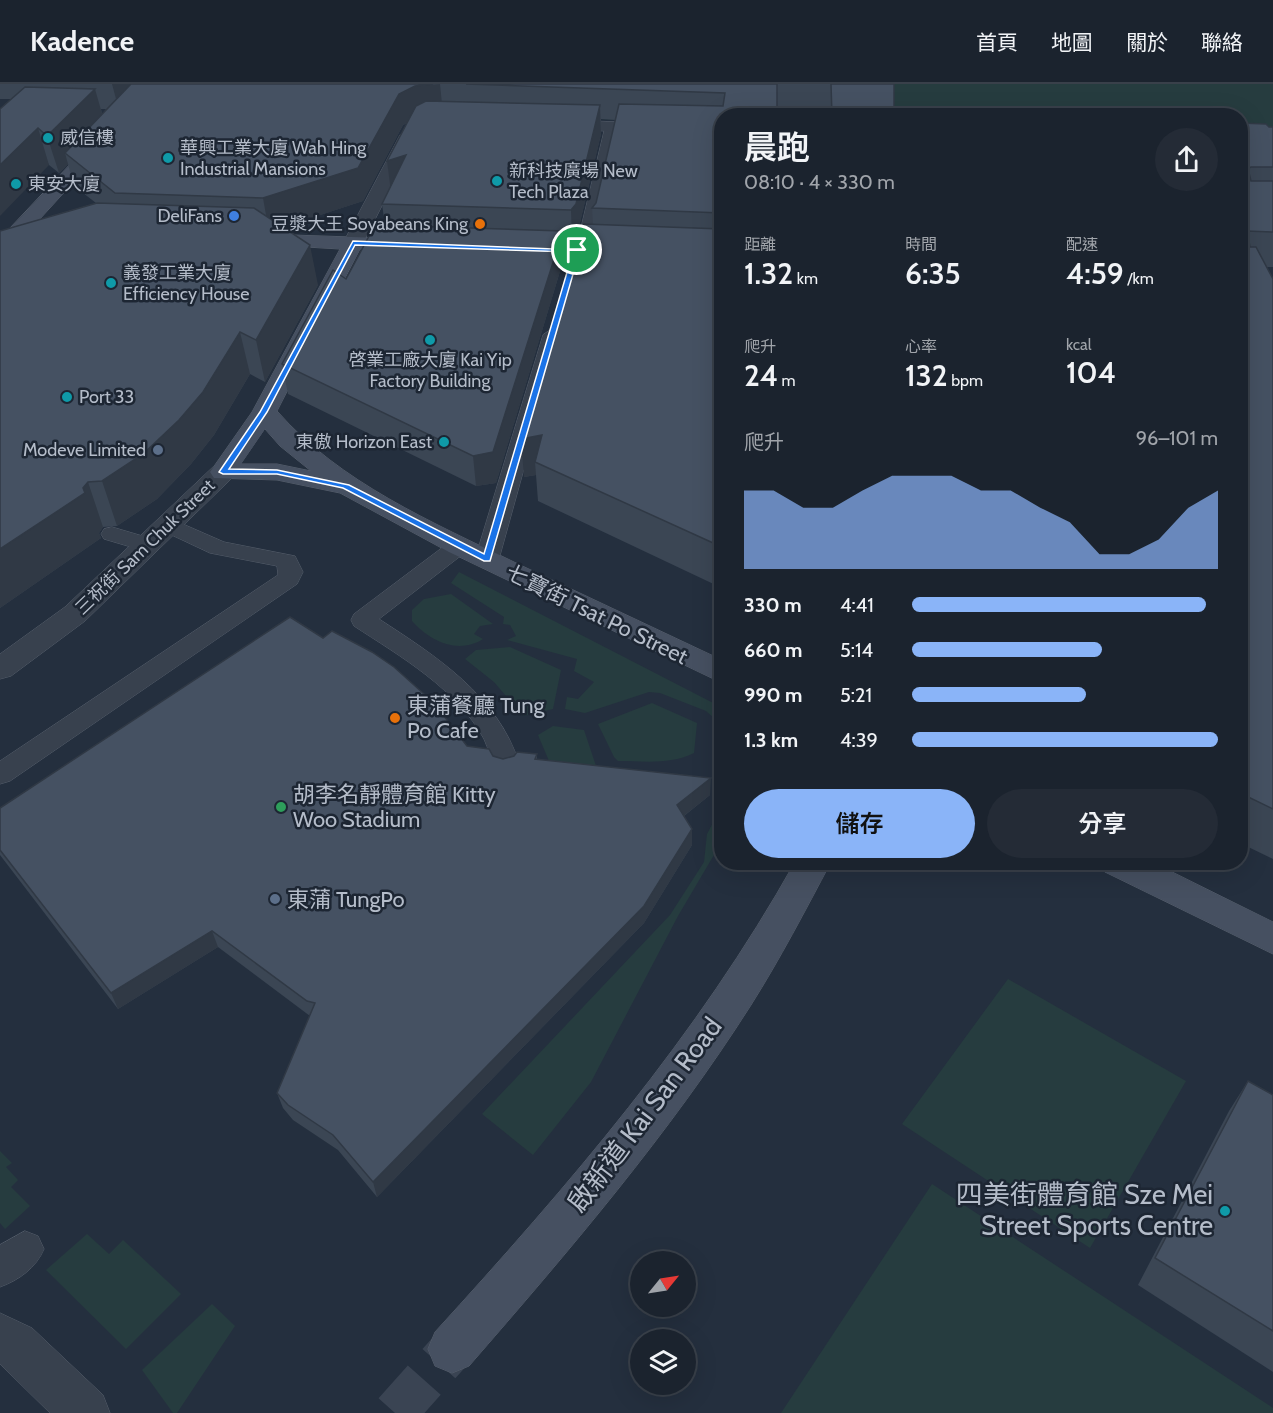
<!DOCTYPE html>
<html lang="zh-TW">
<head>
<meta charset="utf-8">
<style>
	:root { --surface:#1b232e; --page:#242b36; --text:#f1f3f6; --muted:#a0a4aa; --line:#39404a; --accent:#8ab4f8 }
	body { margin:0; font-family:Cabin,"Noto Sans TC",sans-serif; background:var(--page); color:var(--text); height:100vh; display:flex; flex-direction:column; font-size:22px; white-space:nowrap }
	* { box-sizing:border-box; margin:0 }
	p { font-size:20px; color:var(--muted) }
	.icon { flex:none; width:33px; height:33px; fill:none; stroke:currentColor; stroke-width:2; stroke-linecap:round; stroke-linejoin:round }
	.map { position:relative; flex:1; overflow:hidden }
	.sheet { position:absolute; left:714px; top:24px; width:534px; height:762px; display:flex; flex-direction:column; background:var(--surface); border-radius:24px; box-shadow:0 6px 24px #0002,0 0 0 2px var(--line) }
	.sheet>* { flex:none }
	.needle { width:39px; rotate:60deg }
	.tools { position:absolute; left:630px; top:1167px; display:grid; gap:12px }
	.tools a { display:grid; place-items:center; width:66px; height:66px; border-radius:50%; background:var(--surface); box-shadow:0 6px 24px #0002,0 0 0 2px var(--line); font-size:30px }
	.pin { position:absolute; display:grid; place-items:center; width:51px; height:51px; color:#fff; margin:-26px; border:3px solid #fff; border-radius:50%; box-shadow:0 2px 6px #0007 }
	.round { display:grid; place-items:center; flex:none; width:63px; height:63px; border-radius:32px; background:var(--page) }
	.overview { display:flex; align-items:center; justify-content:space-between; height:102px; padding:0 30px }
	h1 { font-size:33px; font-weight:600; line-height:45px }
	.metrics { display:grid; grid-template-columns:repeat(3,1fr); gap:9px; height:102px; padding:6px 30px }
	.metrics div { display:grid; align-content:center }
	.metrics b { font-size:30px; font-weight:600 }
	.metrics small { font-size:16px; font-weight:400 }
	.metrics p { font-size:16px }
	.chart { height:168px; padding:12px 30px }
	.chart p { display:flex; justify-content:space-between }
	.chart svg { width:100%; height:108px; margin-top:6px; fill:var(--accent); opacity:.7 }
	.button { display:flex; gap:12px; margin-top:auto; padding:12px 30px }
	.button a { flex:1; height:69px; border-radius:36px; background:var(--accent); color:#111; font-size:24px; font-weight:600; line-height:69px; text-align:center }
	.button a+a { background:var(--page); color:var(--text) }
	ul { padding:0 30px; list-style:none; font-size:20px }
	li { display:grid; grid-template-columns:96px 72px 1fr; align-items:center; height:45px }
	li i { height:15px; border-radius:8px; background:var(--accent) }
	header { display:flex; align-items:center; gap:36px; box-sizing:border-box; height:84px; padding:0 30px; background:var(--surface); border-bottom:2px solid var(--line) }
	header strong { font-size:28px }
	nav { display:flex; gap:33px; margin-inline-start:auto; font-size:21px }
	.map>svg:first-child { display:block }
	.green { fill:#263c3f }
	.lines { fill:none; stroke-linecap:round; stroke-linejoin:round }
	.secondary-tunnel { stroke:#3a4453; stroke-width:44; stroke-dasharray:44 22; stroke-linecap:butt }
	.lane-casing { stroke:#565f6c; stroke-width:1 }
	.street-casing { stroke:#565f6c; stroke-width:1 }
	.secondary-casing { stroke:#565f6c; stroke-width:1 }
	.lane { fill:#38414e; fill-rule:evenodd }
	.street { fill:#38414e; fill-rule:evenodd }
	.secondary { fill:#465061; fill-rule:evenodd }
	.wall { fill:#3b4654; fill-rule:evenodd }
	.shaded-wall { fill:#303945 }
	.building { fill:#455162; stroke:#303945; stroke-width:1.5 }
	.route { fill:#1a73e8; stroke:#fff; stroke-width:1.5; fill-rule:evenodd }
	.culture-dot { fill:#0f9aa8; stroke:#1d2633; stroke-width:2 }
	.shop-dot { fill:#3f7fe0; stroke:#1d2633; stroke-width:2 }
	.food-dot { fill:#e8710a; stroke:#1d2633; stroke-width:2 }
	.service-dot { fill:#5c6f8a; stroke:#1d2633; stroke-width:2 }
	.leisure-dot { fill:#2e9e5b; stroke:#1d2633; stroke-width:2 }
	.labels { text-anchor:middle; stroke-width:5; stroke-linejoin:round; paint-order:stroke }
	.far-poi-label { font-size:18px; fill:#b4bcc9; stroke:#1d2633; text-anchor:start }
	.far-street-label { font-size:18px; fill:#b4bcc9; stroke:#1d2633 }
	.street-label { font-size:22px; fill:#b4bcc9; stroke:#1d2633 }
	.poi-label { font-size:22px; fill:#b4bcc9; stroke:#1d2633; text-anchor:start }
	.near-street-label { font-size:27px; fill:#b4bcc9; stroke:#1d2633 }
	.near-poi-label { font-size:27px; fill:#b4bcc9; stroke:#1d2633; text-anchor:end }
</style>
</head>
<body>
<header>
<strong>Kadence</strong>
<nav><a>首頁</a><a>地圖</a><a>關於</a><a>聯絡</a></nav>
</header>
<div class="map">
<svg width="1273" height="1329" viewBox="0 0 1273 1329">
	<rect width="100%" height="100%" fill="#242f3e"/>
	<g class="green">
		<path d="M367 0H1273V54L1241 53 1240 32H722L654 37 350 26Z"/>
		<path d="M459 488 721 623V674L712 670 718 642 715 635 706 627 660 609 649 608 585 629 565 625 567 613 578 615 594 598 574 587 577 575 507 556 516 552 510 541 503 540 504 533 451 499Z"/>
		<path d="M451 510 493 540 480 542 474 550 483 555C458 571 430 557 412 537V526L424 515Z"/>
		<path d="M510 563 561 586 553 625 523 632 494 598 465 575 476 566Z"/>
		<path d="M652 619 697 639 694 669C669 681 645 677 618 677L614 673 598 640Z"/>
		<path d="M553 642 584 646 597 685 549 677 538 651Z"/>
		<path d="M721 724V759L678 832 591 998 533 1071 482 1030 670 831 704 778 707 750Z"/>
		<path d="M1008 895 1186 997 1090 1164 902 1040Z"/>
		<path d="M0 1067 12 1079 6 1083 18 1096 11 1103 30 1122 5 1145 0 1139Z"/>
		<path d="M932 1100 1273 1324V1329H781Z"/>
		<path d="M87 1150 109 1170 123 1156 181 1210 126 1265 46 1186Z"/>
		<path d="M212 1220 235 1242 177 1329H173L142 1286Z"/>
	</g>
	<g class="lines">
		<path class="secondary-tunnel" d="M395 1329 452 1265"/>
		<defs>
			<g id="lane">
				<path d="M612 39 619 43 595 152 581 175H569L567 171 579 152 605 43Z"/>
				<path d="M552 245 561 251 499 475 495 480H479L475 475 543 251Z"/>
				<path d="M169 434 224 458 295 472 303 488 297 500 10 697 0 700V677L278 491 277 482 210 469 161 446 158 441 161 436Z"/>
				<path d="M112 443 156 456 159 461 156 466 148 468 104 455 101 450 104 445Z"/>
				<path d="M459 455 467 457 470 462 467 467 379 535C436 572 498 612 519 679L515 686 505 689 495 686C490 676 489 665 484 655 457 605 400 572 354 542L351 536 354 530 451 457Z"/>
				<path d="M25 1147 38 1152 44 1165C36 1184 19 1196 0 1203V1161Z"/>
			</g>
			<g id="street">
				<path d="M557 36 722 41V51L551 45 548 41Z"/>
				<path d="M409 46 418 51 363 159 360 163H346L343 159 400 51Z"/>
				<path d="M223 380 232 382 236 388 232 394 85 537 11 592 0 595V570L65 523 214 382Z"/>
				<path d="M0 1229 32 1244 103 1311 110 1329H50L0 1280Z"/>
			</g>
			<g id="secondary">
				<path d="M146 0H163L7 171 0 173V155Z"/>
				<path d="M262 150 411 155 418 157 421 161 418 165 411 167 360 165 277 327C340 399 432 438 516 479 585 511 653 544 722 576V599L449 468 340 409 277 396 214 394 210 388 252 328 340 165 255 160 252 156 255 152ZM265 345 280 362 311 387 277 380H241Z"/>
				<path d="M519 158 621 162 628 164 631 168 628 172 621 174 512 168 509 164 512 160Z"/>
				<path d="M795 778H831C805 827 780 875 751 921 669 1050 569 1167 469 1282L452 1289 435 1282 428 1265 435 1248C569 1101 697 953 795 778Z"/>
				<path d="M1100 778H1152L1273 838V870L1105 788Z"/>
			</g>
		</defs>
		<use href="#lane" class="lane-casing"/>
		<use href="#street" class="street-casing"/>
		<use href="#secondary" class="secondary-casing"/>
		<use href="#lane" class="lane"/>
		<use href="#street" class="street"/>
		<use href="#secondary" class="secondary"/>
	</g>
	<g class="wall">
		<path d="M0 0H894V29L948 32H828L827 28H777L722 32V504L538 417 536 391 524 393 593 141 592 124 596 119 616 36 601 35V50L577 151 572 158 564 157V174L496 399 476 402 288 310 282 280 385 141 382 120 390 104 407 39 403 41 363 117 283 143 318 201 265 298 250 290 214 351 191 380 157 415 117 442 103 443 99 449 101 454 0 524V147L96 119 74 102 68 80 59 89 49 81 11 15H0ZM101 25H106L102 30Z"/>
		<path d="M1240 39 1273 43V183H1267L1273 195V775L1240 759Z"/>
		<path d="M467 662 503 675 537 670V675L710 711 684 732 692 761 644 839 377 1113 338 1066 293 1036 283 1024 277 1009 310 932 218 863 118 925 0 771V724Z"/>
		<path d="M1248 997 1273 1011V1288L1138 1201 1229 1027Z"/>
	</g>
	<g class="shaded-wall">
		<path d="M112 0H143L119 26Z"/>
		<path d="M390 0 415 2 440 0 443 30 419 33 403 41 363 117 269 148 263 114Z"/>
		<path d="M95 5 105 40 65 69 68 80 59 89 47 52Z"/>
		<path d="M600 21 601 50 577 151 572 158 571 126Z"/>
		<path d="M38 44 49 81 0 132V81Z"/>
		<path d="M406 71 391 108 387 77Z"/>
		<path d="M563 147 564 174 496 399 476 402 473 372Z"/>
		<path d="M310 161 318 201 265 298 256 256Z"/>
		<path d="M240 248 250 290 214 351 191 380 157 415 117 442 102 397Z"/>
		<path d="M542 351 535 378 536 391 524 393 521 355Z"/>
		<path d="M88 398 103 443 99 449 101 454 0 524V465Z"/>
		<path d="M711 694 710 711 676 738 677 721Z"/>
		<path d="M692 745V761L644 839 377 1113 373 1098Z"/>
		<path d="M212 847 218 863 118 925 111 909Z"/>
	</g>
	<g class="building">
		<path d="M131 0H433L415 2 399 10 358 84 263 114 115 109 65 69Z"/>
		<path d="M466 0H777V32H722V129L592 124 596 119 619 20 723 22 725 9Z"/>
		<path d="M831 0H894V29L948 32H832Z"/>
		<path d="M25 3 95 5 47 52 38 44 0 81V25Z"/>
		<path d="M426 17 600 21 576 120 571 126 382 120 406 71 387 77 416 22Z"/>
		<path d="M1240 39 1266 40 1269 43H1273V83H1251L1248 85 1251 97H1273V148L1247 147 1250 163H1256L1273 195V725L1240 709Z"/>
		<path d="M97 119 254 124 310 161 256 256 240 248 203 308 179 336 143 370 102 397 88 398 83 404 85 409 0 465V147Z"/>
		<path d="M584 140 722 145V463L535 378 542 351 521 355Z"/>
		<path d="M375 141 563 147 493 368 473 372 282 280 333 186 346 195Z"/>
		<path d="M290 533 323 554 332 547 372 568 394 583 434 619 467 662 489 665 493 672 503 675 514 672 517 668 537 670 535 675 711 694 677 721 692 745 644 822 373 1098 333 1051 288 1021 277 1009 315 919 307 917 212 847 111 909 0 766V724Z"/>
		<path d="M1248 997 1273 1011V1247L1155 1174Z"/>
	</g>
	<path class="route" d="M353 157 580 166 490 477H484L343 404 277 390H223L219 388 260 328ZM355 161 573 168 484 470 349 401 277 386 229 385 267 328Z"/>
	<g class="culture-dot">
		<circle cx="48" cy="54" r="6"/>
		<circle cx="168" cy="74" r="6"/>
		<circle cx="497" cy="97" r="6"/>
		<circle cx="16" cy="100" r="6"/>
		<circle cx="111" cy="199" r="6"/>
		<circle cx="430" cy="256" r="6"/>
		<circle cx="67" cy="313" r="6"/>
		<circle cx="444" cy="358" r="6"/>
		<circle cx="1225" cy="1127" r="6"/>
	</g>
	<circle class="shop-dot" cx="234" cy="132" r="6"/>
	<g class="food-dot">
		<circle cx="480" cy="140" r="6"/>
		<circle cx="395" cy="634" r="6"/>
	</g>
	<g class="service-dot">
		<circle cx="158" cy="366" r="6"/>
		<circle cx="275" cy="815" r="6"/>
	</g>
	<circle class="leisure-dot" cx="281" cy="723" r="6"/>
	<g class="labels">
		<g class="far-poi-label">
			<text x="60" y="60">威信樓</text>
			<text x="180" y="70">華興工業大廈 Wah Hing<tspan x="180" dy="21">Industrial Mansions</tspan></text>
			<text x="509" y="93">新科技廣場 New<tspan x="509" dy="21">Tech Plaza</tspan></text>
			<text x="28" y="106">東安大廈</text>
			<text x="222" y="138" text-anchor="end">DeliFans</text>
			<text x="468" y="146" text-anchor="end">豆漿大王 Soyabeans King</text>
			<text x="123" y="195">義發工業大廈<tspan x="123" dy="21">Efficiency House</tspan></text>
			<text x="430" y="282" text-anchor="middle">啓業工廠大廈 Kai Yip<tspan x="430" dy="21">Factory Building</tspan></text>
			<text x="79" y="319">Port 33</text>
			<text x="432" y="364" text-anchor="end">東傲 Horizon East</text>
			<text x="146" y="372" text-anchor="end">Modeve Limited</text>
		</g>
		<g class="far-street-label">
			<text transform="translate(145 463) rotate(-44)" y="6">三祝街 Sam Chuk Street</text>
		</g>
		<g class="street-label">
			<text transform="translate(597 530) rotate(26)" y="8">七寶街 Tsat Po Street</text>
		</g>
		<g class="poi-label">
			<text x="407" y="629">東蒲餐廳 Tung<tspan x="407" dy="25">Po Cafe</tspan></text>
			<text x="293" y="718">胡李名靜體育館 Kitty<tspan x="293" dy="25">Woo Stadium</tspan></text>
			<text x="287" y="823">東蒲 TungPo</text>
		</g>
		<g class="near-street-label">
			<text transform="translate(645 1031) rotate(-53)" y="9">啟新道 Kai San Road</text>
		</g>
		<g class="near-poi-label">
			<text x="1213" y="1120">四美街體育館 Sze Mei<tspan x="1213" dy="31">Street Sports Centre</tspan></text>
		</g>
	</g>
</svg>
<div class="tools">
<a><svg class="needle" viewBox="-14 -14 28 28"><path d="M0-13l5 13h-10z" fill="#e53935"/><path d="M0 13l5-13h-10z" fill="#a0a4aa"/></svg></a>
<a><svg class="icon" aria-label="layers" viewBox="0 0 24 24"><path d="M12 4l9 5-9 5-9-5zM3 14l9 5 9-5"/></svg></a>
</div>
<div class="pin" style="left:577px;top:166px;background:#1e9e55"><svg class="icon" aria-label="arrive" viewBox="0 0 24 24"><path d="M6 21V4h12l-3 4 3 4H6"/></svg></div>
<section class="sheet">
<div class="overview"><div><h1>晨跑</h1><p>08:10 · 4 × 330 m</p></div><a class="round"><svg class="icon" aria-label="share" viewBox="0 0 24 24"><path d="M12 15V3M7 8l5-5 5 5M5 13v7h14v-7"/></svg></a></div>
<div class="metrics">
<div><p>距離</p><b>1.32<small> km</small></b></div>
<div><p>時間</p><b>6:35</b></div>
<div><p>配速</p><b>4:59<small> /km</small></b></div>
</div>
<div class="metrics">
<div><p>爬升</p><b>24<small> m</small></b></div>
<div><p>心率</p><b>132<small> bpm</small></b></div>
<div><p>kcal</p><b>104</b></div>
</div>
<div class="chart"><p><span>爬升</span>96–101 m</p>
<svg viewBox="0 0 160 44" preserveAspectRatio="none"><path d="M0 44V12L10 12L20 19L30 19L40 12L50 6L60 6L70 6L80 12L90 12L100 19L110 25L120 38L130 38L140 32L150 19L160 12V44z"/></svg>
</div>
<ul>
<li><b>330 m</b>4:41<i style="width:96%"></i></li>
<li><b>660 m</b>5:14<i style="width:62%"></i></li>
<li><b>990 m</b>5:21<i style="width:57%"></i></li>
<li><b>1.3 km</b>4:39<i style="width:100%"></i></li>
</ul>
<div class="button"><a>儲存</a><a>分享</a></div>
</section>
</div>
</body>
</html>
